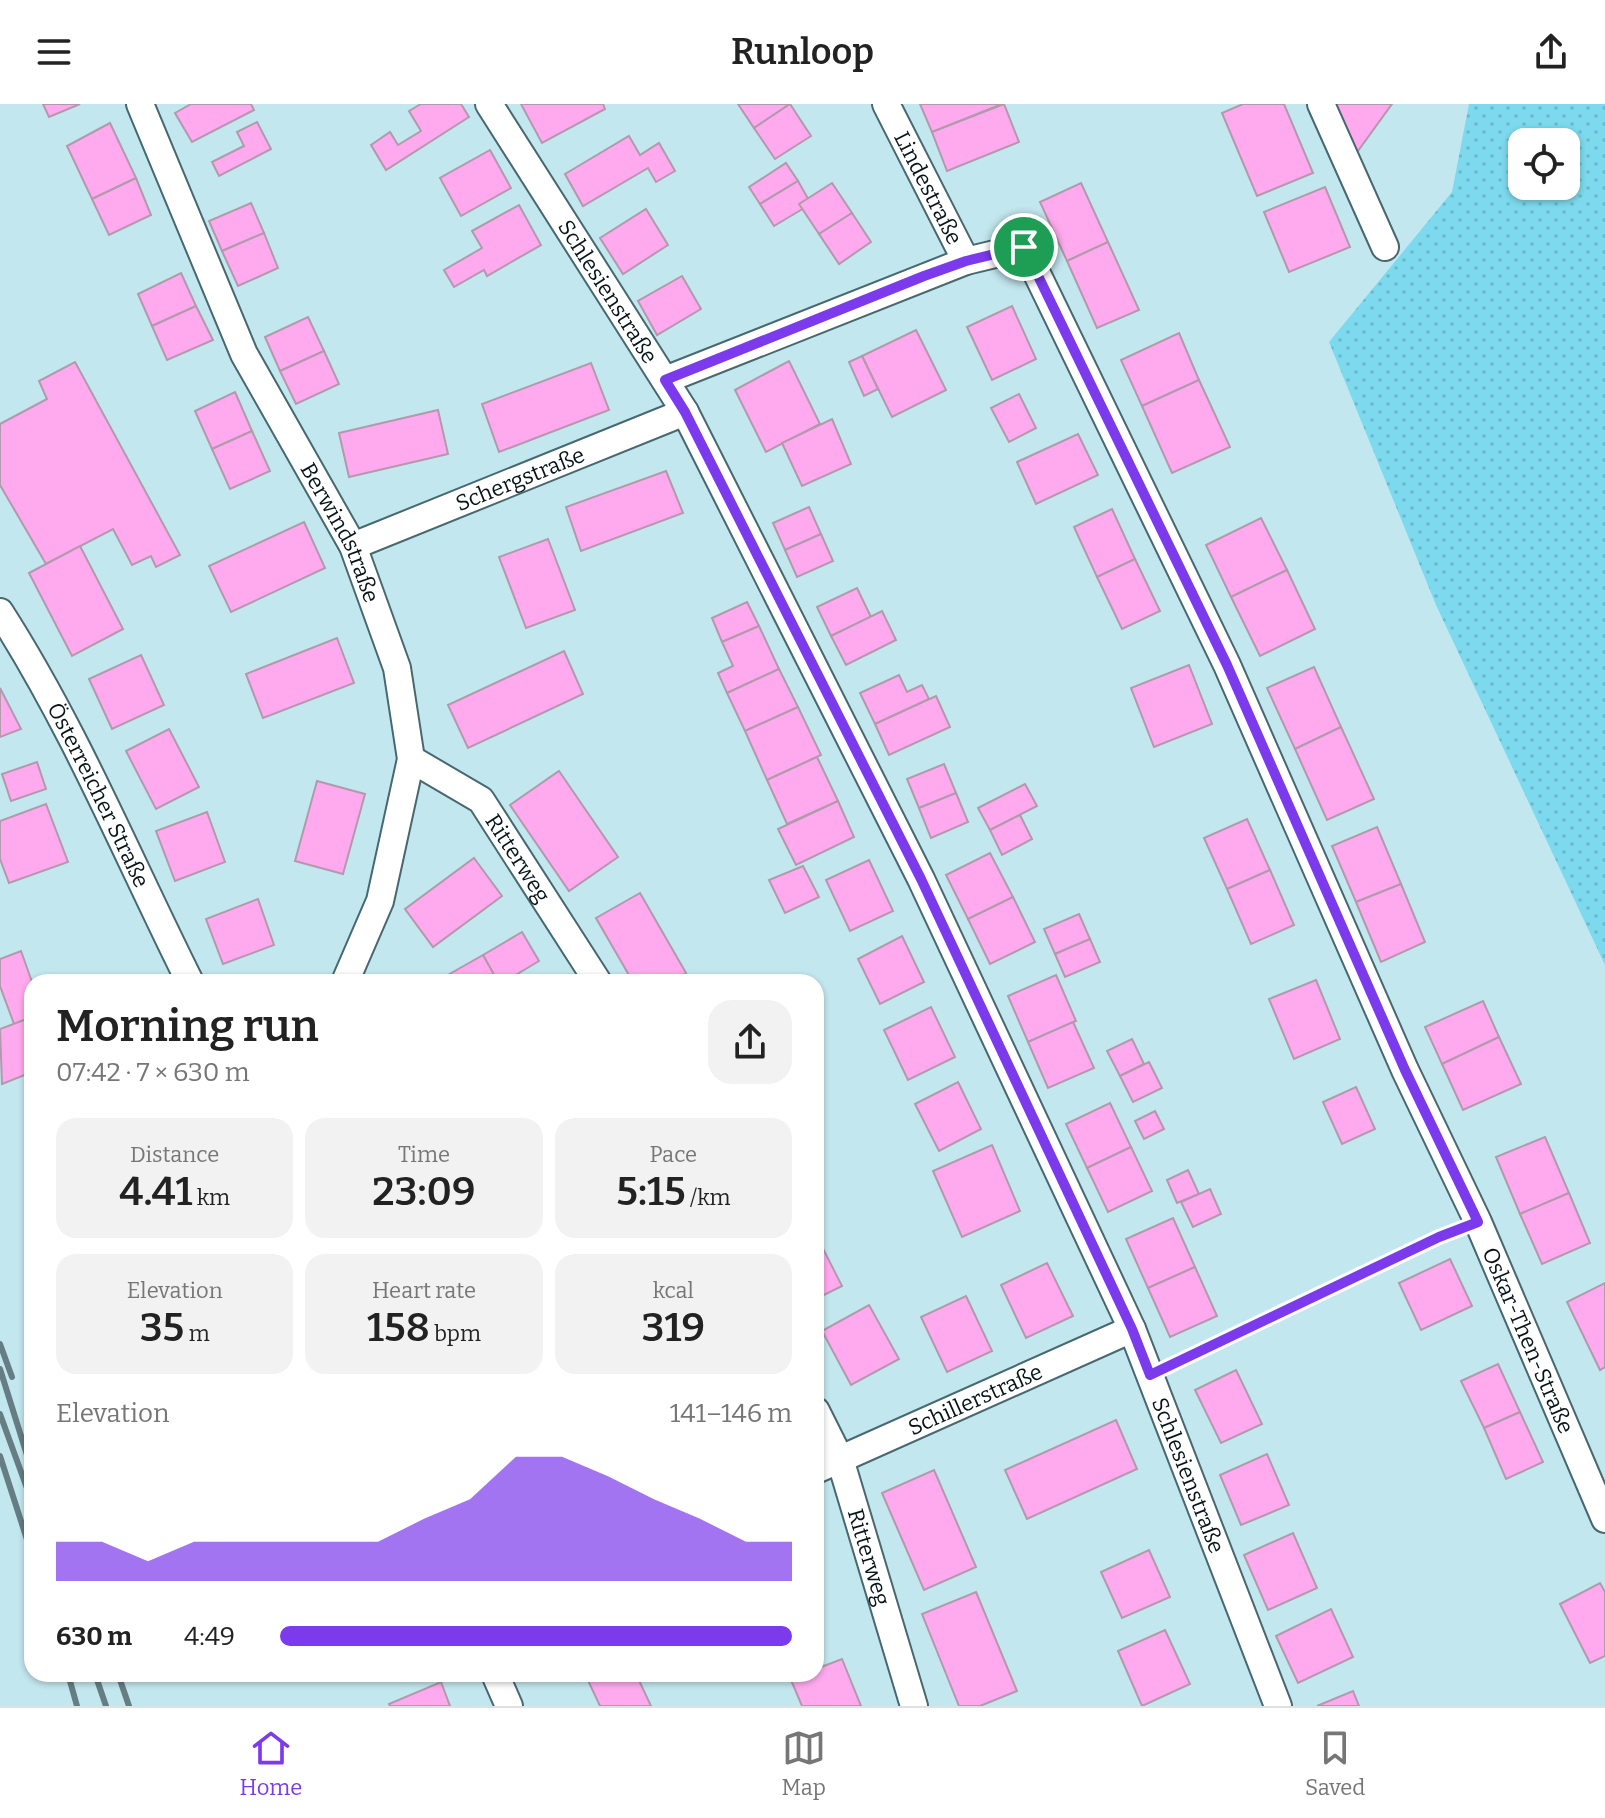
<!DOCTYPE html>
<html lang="en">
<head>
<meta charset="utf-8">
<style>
	:root { --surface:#fff; --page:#f2f2f2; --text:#222; --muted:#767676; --line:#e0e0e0; --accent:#7c3aed }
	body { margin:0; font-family:Bitter,serif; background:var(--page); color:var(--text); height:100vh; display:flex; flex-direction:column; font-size:30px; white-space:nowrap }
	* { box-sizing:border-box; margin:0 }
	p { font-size:26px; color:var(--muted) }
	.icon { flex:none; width:44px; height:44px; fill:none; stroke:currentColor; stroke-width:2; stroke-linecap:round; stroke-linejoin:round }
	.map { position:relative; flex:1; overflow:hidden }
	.details { position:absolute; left:24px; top:870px; width:800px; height:708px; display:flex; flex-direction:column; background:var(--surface); border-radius:24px; box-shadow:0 2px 6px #0004 }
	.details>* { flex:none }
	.tools { position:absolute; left:1508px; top:24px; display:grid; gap:16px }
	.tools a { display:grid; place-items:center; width:72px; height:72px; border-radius:16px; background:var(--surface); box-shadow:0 2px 6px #0004; font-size:40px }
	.pin { position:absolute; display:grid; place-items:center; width:68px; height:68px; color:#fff; margin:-34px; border:4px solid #fff; border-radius:50%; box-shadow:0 2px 8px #0007 }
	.round { display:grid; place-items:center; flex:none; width:84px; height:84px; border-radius:24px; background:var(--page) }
	.head { display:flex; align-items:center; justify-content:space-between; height:136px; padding:0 32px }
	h1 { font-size:44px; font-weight:600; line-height:60px }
	.stats { display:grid; grid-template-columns:repeat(3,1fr); gap:12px; height:136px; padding:8px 32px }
	.stats div { display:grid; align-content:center; border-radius:20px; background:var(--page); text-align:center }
	.stats b { font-size:40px; font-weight:600 }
	.stats small { font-size:22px; font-weight:400 }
	.stats p { font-size:22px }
	.chart { height:224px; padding:16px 32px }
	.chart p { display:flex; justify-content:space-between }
	.chart svg { width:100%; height:144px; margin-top:8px; fill:var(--accent); opacity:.7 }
	ul { padding:0 32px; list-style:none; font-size:26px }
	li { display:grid; grid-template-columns:128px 96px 1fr; align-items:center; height:60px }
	li i { height:20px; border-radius:10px; background:var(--accent) }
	header { display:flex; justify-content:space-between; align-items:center; height:104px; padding:0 32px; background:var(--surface); font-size:36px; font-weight:600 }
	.dock { display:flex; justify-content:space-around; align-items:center; height:112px; border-top:2px solid var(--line); background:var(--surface); font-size:22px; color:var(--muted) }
	.dock a { display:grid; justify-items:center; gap:4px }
	.dock .active { color:var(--accent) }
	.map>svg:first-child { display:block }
	.grass { fill:url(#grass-dots); fill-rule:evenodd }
	.building { fill:#fae; stroke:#b299ac; stroke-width:2 }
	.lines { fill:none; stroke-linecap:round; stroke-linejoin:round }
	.street-casing { stroke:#47686f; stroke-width:30 }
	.path { stroke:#7b969c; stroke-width:5; stroke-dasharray:4 4; stroke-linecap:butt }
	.street { stroke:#fff; stroke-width:26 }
	.rail { stroke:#657d83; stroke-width:6 }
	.route-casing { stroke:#fff; stroke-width:16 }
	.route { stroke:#7c3aed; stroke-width:10 }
	.labels { text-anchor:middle; stroke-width:8; stroke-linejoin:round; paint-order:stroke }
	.street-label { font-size:22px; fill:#071417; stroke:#d0f4fd }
</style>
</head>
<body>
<header><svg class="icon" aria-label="menu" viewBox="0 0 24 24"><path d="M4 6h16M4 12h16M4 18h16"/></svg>Runloop<svg class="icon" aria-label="share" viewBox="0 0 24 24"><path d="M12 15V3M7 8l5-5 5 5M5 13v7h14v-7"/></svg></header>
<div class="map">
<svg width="1605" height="1602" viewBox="0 0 1605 1602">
	<defs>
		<pattern id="grass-dots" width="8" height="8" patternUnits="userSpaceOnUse" patternTransform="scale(2)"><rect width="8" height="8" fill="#7dd9ed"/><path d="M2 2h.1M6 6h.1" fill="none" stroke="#6bb9ca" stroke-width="1.8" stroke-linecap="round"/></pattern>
	</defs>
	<rect width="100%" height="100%" fill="#c3e7ef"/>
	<path class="grass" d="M1469 0H1605V861L1436 501 1329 238 1452 88ZM1522 38H1566V82H1522Z"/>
	<g class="building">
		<path d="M43 0H80L49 13Z"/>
		<path d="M191 0H251L254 6 192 38 175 9Z"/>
		<path d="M421 0H461L469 13 386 66 371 41 390 28 398 41 421 27 409 7Z"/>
		<path d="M521 0H603L605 5 542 39Z"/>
		<path d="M738 0H790L754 24Z"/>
		<path d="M790 0 811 32 775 55 754 24Z"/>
		<path d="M920 0H1002L932 28Z"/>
		<path d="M1004 0 1019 38 947 67 932 28Z"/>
		<path d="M1243 0H1284L1313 69 1257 92 1222 9Z"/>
		<path d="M1332 0H1392L1355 51Z"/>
		<path d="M257 18 271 45 219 72 212 58 244 42 237 28Z"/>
		<path d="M110 19 136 74 92 95 67 42Z"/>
		<path d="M629 32 640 51 659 39 675 67 656 78 648 64 583 102 565 70Z"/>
		<path d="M490 46 511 84 461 112 440 74Z"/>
		<path d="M786 59 798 77 760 100 749 83Z"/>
		<path d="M136 74 151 111 109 131 92 95Z"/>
		<path d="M798 77 811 100 774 122 760 100Z"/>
		<path d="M832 79 852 109 819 130 799 100Z"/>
		<path d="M1081 79 1108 138 1067 157 1040 98Z"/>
		<path d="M1325 83 1350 143 1289 168 1264 108Z"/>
		<path d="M251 99 264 129 222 147 209 117Z"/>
		<path d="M519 101 541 141 487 172 484 166 454 183 444 166 482 144 472 127Z"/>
		<path d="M646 105 668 141 623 170 600 134Z"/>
		<path d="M852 109 871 138 839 160 819 130Z"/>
		<path d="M264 129 278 164 238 182 222 147Z"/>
		<path d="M1108 138 1139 206 1097 224 1067 157Z"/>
		<path d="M181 169 196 202 152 222 138 190Z"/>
		<path d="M682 172 701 205 657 231 638 197Z"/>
		<path d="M196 202 213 236 167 256 152 222Z"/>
		<path d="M1012 202 1036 255 992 276 967 223Z"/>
		<path d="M308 213 324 247 280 267 265 233Z"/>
		<path d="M916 226 946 286 892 313 862 252Z"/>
		<path d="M1179 229 1199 276 1142 302 1121 256Z"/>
		<path d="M324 247 339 280 296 300 280 267Z"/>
		<path d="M862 252 878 285 864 292 849 258Z"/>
		<path d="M789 257 820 320 766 348 735 286Z"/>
		<path d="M75 258 180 451 156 463 151 452 132 461 113 425 46 460 0 381V320L47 295 39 277Z"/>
		<path d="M591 259 609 306 499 348 482 300Z"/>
		<path d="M1199 276 1230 343 1172 369 1142 302Z"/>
		<path d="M235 288 252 327 212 345 195 307Z"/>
		<path d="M1019 290 1036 324 1009 338 991 304Z"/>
		<path d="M438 306 448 350 349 373 339 329Z"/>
		<path d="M832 315 851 360 802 382 782 339Z"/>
		<path d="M252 327 270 367 230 385 212 345Z"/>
		<path d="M1078 330 1098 371 1036 400 1017 358Z"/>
		<path d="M666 367 683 409 581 447 566 403Z"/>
		<path d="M809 403 821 430 785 446 773 419Z"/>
		<path d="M1112 405 1135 455 1097 473 1074 423Z"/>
		<path d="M1261 414 1287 466 1231 493 1206 441Z"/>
		<path d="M304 418 325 464 231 508 209 462Z"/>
		<path d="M821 430 833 457 797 473 785 446Z"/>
		<path d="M548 435 575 506 526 524 499 453Z"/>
		<path d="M80 442 123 525 72 552 29 469Z"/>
		<path d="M1135 455 1160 507 1122 525 1097 473Z"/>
		<path d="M1287 466 1315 525 1260 552 1231 493Z"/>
		<path d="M857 484 871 513 831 532 817 503Z"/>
		<path d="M747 498 759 522 722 538 712 514Z"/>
		<path d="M882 507 896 536 846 561 831 532Z"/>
		<path d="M759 522 779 565 727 589 718 569 733 562 722 538Z"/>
		<path d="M337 534 354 579 263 614 246 570Z"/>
		<path d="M564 547 583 590 468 644 448 601Z"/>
		<path d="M141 551 164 601 112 625 89 575Z"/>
		<path d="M1189 561 1212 620 1154 643 1131 584Z"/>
		<path d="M1314 563 1341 623 1295 645 1267 584Z"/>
		<path d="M779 565 798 603 745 627 727 589Z"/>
		<path d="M899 571 907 588 922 581 929 595 875 620 860 589Z"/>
		<path d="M0 584 21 625 0 633Z"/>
		<path d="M936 592 950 623 889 651 875 620Z"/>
		<path d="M798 603 821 651 767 676 745 627Z"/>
		<path d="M1341 623 1374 695 1327 716 1295 645Z"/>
		<path d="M169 625 199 683 156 705 126 647Z"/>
		<path d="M817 653 838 697 787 720 767 676Z"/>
		<path d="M37 658 46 685 11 697 2 670Z"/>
		<path d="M944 660 956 689 919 704 907 675Z"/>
		<path d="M559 667 618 753 569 787 510 701Z"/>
		<path d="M317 677 365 690 343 770 295 757Z"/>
		<path d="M1025 680 1037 702 990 726 978 704Z"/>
		<path d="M956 689 968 718 931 734 919 704Z"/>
		<path d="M838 697 854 733 796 761 778 725Z"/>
		<path d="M46 700 68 758 9 779 0 755V717Z"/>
		<path d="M207 708 225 758 175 777 156 727Z"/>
		<path d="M1020 711 1032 735 1002 751 990 726Z"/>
		<path d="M1247 715 1270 766 1227 785 1204 734Z"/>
		<path d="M1377 723 1401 780 1356 798 1332 742Z"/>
		<path d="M990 749 1013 793 968 815 946 771Z"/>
		<path d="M474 754 502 792 433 843 405 805Z"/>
		<path d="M869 756 893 807 850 827 826 776Z"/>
		<path d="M803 762 819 793 785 809 769 776Z"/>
		<path d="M1270 766 1294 821 1251 840 1227 785Z"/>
		<path d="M1401 780 1425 838 1381 858 1356 798Z"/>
		<path d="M640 789 686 869 671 878H633L596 814Z"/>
		<path d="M1013 793 1035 838 990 860 968 815Z"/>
		<path d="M258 795 274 841 223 860 206 815Z"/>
		<path d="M1079 810 1090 835 1055 850 1044 825Z"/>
		<path d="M522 828 539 857 504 878H498L483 851Z"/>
		<path d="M902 832 924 878 880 900 858 855Z"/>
		<path d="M1090 835 1100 858 1065 873 1055 850Z"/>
		<path d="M21 847 32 878V913L14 920 0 882V855Z"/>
		<path d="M483 851 498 878H450L446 872Z"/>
		<path d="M1056 871 1076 917 1028 938 1008 892Z"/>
		<path d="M1316 876 1340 935 1294 955 1269 895Z"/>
		<path d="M1483 897 1499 933 1442 960 1425 923Z"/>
		<path d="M931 903 955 953 908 976 884 926Z"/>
		<path d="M32 913V968L2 980 0 925Z"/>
		<path d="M1073 918 1094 964 1048 984 1028 938Z"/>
		<path d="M1499 933 1521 980 1463 1006 1442 960Z"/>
		<path d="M1132 935 1144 960 1120 972 1107 947Z"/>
		<path d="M1149 958 1162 984 1133 998 1120 972Z"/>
		<path d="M958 978 981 1025 939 1047 915 1000Z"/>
		<path d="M1356 983 1375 1025 1342 1040 1323 998Z"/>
		<path d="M1110 999 1131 1043 1087 1064 1066 1020Z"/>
		<path d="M1155 1007 1164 1025 1144 1035 1135 1017Z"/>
		<path d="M1545 1033 1569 1089 1520 1110 1496 1053Z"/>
		<path d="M992 1041 1020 1107 962 1133 933 1067Z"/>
		<path d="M1131 1043 1152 1087 1108 1108 1087 1064Z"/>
		<path d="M1188 1066 1199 1090 1177 1099 1167 1076Z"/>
		<path d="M1210 1085 1221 1110 1193 1123 1181 1098Z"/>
		<path d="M1569 1089 1590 1139 1542 1160 1520 1110Z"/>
		<path d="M1173 1114 1195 1163 1148 1184 1126 1135Z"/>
		<path d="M816 1131 842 1182 816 1195Z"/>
		<path d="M1450 1155 1472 1202 1421 1226 1399 1179Z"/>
		<path d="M1047 1159 1073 1212 1026 1234 1001 1181Z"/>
		<path d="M1195 1163 1217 1212 1170 1233 1148 1184Z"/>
		<path d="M1605 1179V1263L1600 1266 1567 1198Z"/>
		<path d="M966 1192 992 1247 947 1268 921 1213Z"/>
		<path d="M869 1201 899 1255 851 1281 822 1227Z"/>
		<path d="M1498 1260 1520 1308 1484 1324 1461 1277Z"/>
		<path d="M1236 1266 1262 1320 1221 1339 1195 1286Z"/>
		<path d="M1520 1308 1543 1358 1506 1375 1484 1324Z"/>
		<path d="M1116 1316 1137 1365 1027 1415 1005 1366Z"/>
		<path d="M1267 1350 1289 1401 1241 1421 1220 1371Z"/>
		<path d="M934 1366 976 1463 924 1486 882 1389Z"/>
		<path d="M1293 1429 1317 1484 1268 1506 1244 1451Z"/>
		<path d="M1149 1446 1170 1493 1122 1514 1101 1468Z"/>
		<path d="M1600 1479 1605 1488V1552L1590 1559 1560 1500Z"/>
		<path d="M976 1488 1017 1587 980 1602H959L922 1510Z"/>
		<path d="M1331 1505 1353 1553 1298 1579 1276 1532Z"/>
		<path d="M1165 1526 1190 1580 1142 1602 1118 1547Z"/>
		<path d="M842 1555 861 1602H802L791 1576 805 1570H816V1565Z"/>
		<path d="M585 1570H636L651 1602H600Z"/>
		<path d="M441 1578 450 1602H390L389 1600Z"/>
		<path d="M1353 1587 1359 1602H1317Z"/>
	</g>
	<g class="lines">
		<defs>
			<g id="street">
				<path id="s1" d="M140 0 244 250 353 442 397 564 411 655 380 797 345 878"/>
				<path id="s2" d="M489 0 685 308 921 775 1132 1225 1278 1602"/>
				<path id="s3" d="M886 0 966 157 1024 143 1227 561 1405 966 1478 1118 1605 1415"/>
				<path d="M1321 0 1385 143"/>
				<path d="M665 276 966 157"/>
				<path id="s4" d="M353 442 685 308"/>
				<path id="s5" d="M0 508C75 625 128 754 190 878"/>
				<path id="s6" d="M411 655 481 696 598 878"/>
				<path id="s7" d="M816 1307 840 1355 914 1602"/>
				<path id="s8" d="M816 1366 1132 1225"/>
				<path d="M495 1570 509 1602"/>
			</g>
		</defs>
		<use href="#street" class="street-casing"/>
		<path class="path" d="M1173 1261 1453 1128"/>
		<use href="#street" class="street"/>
		<g class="rail">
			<path d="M0 1240 12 1273"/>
			<path d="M0 1265 32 1367"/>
			<path d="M0 1310 32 1398"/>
			<path d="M0 1352 32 1451"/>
			<path d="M68 1570 77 1602"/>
			<path d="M95 1570 106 1602"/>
			<path d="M118 1570 129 1602"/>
		</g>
	</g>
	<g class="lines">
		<defs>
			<path id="route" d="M1024 143 1227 561 1405 966 1478 1118 1439 1133 1150 1271 1132 1225 921 775 685 308 665 276 924 172 966 157Z"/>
		</defs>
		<use href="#route" class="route-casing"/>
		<use href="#route" class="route"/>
	</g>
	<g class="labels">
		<g class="street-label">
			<text dy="8" stroke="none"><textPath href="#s3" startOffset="94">Lindestraße</textPath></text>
			<text dy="8" stroke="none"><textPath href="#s2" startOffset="222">Schlesienstraße</textPath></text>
			<text dy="8" stroke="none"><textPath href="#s4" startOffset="180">Schergstraße</textPath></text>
			<text dy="8" stroke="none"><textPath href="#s1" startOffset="474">Berwindstraße</textPath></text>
			<text dy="8" stroke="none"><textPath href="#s5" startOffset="208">Österreicher Straße</textPath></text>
			<text dy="8" stroke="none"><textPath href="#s6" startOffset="150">Ritterweg</textPath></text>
			<text dy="8" stroke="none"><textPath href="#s3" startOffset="1440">Oskar-Then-Straße</textPath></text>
			<text dy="8" stroke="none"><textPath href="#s8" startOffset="174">Schillerstraße</textPath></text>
			<text dy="8" stroke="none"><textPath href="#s2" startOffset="1542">Schlesienstraße</textPath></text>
			<text dy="8" stroke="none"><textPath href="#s7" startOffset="156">Ritterweg</textPath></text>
		</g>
	</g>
</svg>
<div class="tools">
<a><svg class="icon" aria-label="locate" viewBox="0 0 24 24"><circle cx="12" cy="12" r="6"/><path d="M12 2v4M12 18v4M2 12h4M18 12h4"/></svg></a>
</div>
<div class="pin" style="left:1024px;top:143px;background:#1e9e55"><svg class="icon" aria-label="arrive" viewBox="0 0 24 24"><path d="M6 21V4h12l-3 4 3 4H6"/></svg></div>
<section class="details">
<div class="head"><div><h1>Morning run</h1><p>07:42 · 7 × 630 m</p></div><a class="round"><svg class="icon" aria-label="share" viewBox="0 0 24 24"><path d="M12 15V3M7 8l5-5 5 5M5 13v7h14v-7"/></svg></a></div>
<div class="stats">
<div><p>Distance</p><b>4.41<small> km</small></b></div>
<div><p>Time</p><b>23:09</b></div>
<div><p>Pace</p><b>5:15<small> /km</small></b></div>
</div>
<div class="stats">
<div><p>Elevation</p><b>35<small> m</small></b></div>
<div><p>Heart rate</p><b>158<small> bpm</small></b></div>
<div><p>kcal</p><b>319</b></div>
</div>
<div class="chart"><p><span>Elevation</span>141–146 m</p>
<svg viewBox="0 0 160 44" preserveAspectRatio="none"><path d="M0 44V32L10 32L20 38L30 32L40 32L50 32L60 32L70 32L80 25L90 19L100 6L110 6L120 12L130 19L140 25L150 32L160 32V44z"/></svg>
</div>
<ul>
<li><b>630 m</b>4:49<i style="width:100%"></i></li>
</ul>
</section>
</div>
<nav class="dock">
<a class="active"><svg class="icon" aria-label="home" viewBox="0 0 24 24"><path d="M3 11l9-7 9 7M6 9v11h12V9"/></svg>Home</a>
<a><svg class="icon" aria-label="map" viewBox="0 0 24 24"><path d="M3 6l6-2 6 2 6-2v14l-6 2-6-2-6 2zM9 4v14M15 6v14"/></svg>Map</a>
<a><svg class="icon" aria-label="saved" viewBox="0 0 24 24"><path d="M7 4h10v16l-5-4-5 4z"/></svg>Saved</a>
</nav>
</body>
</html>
